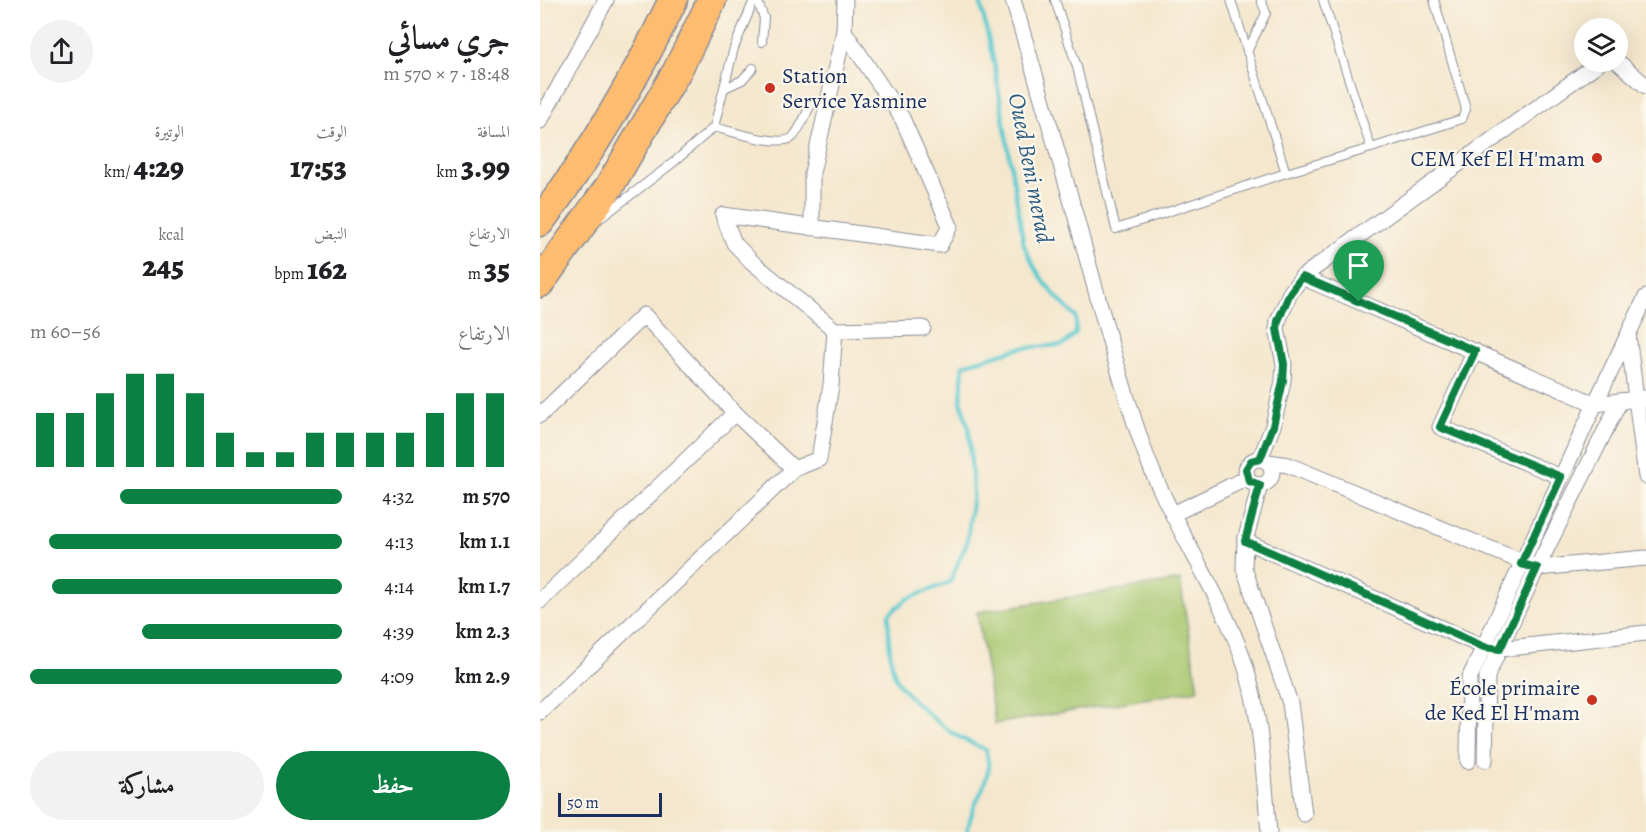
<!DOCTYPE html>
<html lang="ar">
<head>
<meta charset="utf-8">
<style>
	:root { --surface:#fff; --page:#f2f2f2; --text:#202124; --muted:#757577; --accent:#0b8043 }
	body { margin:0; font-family:Alegreya,Amiri,serif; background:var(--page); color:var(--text); direction:rtl; height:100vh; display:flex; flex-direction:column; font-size:22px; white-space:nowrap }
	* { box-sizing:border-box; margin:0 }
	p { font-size:20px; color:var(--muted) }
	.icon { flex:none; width:33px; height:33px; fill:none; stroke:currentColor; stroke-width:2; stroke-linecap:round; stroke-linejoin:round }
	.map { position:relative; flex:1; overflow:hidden; direction:ltr }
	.drawer { display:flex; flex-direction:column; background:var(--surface); width:540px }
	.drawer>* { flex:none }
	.buttons { position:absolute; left:1034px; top:18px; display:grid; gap:12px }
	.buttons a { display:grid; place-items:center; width:54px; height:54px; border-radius:50%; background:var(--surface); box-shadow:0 6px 24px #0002; font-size:30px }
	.scale { position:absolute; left:18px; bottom:15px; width:104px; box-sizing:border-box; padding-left:6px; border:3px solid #1b2f5e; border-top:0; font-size:16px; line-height:21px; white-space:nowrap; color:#1b2f5e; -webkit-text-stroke:4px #fbf7ec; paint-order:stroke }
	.pin { position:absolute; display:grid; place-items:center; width:51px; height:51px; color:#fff; margin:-62px -26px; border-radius:50% 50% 50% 0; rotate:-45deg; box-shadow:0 0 6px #0007 }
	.pin .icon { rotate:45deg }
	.round { display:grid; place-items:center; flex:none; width:63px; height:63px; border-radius:32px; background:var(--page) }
	.headline { display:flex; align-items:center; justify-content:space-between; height:102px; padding:0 30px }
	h1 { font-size:33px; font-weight:800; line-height:45px }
	.figures { display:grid; grid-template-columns:repeat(3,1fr); gap:9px; height:102px; padding:6px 30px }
	.figures div { display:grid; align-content:center }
	.figures b { font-size:30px; font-weight:800 }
	.figures small { font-size:16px; font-weight:400 }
	.figures p { font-size:16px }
	.chart { height:168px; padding:12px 30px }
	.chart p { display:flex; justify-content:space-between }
	.chart svg { width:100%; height:108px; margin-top:6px; stroke:var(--accent); stroke-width:6 }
	.primary-button { display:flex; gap:12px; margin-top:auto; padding:12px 30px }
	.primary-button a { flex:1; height:69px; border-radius:36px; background:var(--accent); color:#fff; font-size:24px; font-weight:800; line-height:69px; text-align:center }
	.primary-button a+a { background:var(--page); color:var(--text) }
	ul { padding:0 30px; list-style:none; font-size:20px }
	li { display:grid; grid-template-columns:96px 72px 1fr; align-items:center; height:45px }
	li i { height:15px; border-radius:8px; background:var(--accent) }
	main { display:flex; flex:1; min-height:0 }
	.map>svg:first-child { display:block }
	.green { fill:#a7c66e; stroke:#617a66; stroke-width:1.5 }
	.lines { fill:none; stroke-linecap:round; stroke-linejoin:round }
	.stream { stroke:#5cc9d0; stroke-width:4 }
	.lane-casing { stroke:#888b96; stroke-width:10 }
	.street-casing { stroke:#888b96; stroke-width:17 }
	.highway-casing { stroke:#888b96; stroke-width:31 }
	.lane { stroke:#fff; stroke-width:8 }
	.street { stroke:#fff; stroke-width:15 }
	.highway { stroke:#febc71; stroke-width:28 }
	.route-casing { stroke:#fff; stroke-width:12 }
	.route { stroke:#0b8043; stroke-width:8 }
	.poi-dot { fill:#c8321e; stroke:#fbf7ec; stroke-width:2 }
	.labels { text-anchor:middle; stroke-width:4.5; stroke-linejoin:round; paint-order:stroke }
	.poi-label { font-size:22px; fill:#1b2f5e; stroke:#fbf7ec; text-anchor:end }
	.water-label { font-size:24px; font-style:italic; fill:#2e5d80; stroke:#fbf7ec }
</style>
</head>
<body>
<main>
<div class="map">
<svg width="1106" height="832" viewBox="0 0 1106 832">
	<rect width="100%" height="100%" fill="#fbf7ec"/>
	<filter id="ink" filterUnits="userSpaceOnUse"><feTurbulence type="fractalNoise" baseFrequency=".0167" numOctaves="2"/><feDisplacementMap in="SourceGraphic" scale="12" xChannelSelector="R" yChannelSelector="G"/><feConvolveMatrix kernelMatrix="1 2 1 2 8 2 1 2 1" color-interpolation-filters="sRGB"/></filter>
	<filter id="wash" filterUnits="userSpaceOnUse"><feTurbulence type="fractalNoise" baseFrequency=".008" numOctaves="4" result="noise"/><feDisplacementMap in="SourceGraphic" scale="24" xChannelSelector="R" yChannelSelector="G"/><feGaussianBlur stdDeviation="1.35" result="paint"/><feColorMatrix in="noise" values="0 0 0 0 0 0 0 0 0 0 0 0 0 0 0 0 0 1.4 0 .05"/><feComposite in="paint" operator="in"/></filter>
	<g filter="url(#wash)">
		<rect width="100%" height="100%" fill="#f4e7cd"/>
		<path class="green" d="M640 580 658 690 455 724 437 612Z"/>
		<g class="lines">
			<path class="stream" d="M429 832 427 830 434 807 443 788 449 768 446 750C438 746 429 742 421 738 405 730 363 694 356 678 349 665 348 628 349 614L367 599 410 582 427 542 433 493 429 429 421 402 423 365 481 348 523 345 536 333V317C513 294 496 276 484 245L455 68 440 0"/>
		</g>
	</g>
	<g filter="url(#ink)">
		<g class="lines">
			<defs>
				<g id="lane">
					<path d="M217 0 224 18 222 42"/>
					<path d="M515 0 537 67 576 229 746 173 831 148 922 119 926 109 894 0"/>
					<path d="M691 0 746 173"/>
					<path d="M783 0 831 148"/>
					<path d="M707 52 726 13 721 0"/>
					<path d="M185 88 202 80 213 68"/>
					<path d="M174 127C190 131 242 148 253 137 261 128 266 113 272 103"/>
					<path d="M62 217 134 162 174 127 194 48 214 0"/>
				</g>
				<g id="street">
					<path d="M473 0C494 71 515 142 535 214 556 291 576 368 602 444 627 517 674 581 701 653 722 711 723 772 729 832"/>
					<path d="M304 31 362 118 410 226 400 245 183 215 194 243 212 262 295 330 383 328"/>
					<path d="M1077 61 1106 86"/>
					<path d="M0 121 66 0"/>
					<path d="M272 228V173L304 31 305 0"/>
					<path d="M762 277 1055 404 1106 297"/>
					<path d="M1088 335 1106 477"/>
					<path d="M935 351 900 427 1021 477"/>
					<path d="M0 415 104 315 195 413 254 469"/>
					<circle cx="719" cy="472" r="13"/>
					<path d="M720 459 733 426 743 381 744 364 737 329 738 321 750 293 762 277 1060 62"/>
					<path d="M728 462 748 465 997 568 1106 558"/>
					<path d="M720 485 705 541 704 568 750 703 764 814"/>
					<path d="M633 514 707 478"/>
					<path d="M705 541 944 647 960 649 1106 633"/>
					<path d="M0 601 195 413"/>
					<path d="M0 712 254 469 279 459 291 385 295 330"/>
					<path d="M945 760 947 676 997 568 1080 401"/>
					<path d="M928 761 929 679 1055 404 1106 398"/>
				</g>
				<g id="highway">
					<path d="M0 222C50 155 97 76 133 0"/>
					<path d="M0 283 69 187 137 71 172 0"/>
				</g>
			</defs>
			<use href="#lane" class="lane-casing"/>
			<use href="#street" class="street-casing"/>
			<use href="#highway" class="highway-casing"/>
			<use href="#lane" class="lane"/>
			<use href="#street" class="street"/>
			<use href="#highway" class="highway"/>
		</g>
	</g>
	<g class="lines" filter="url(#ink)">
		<defs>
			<path id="route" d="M762 277 935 351 900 427 1021 477 981 564 997 568 960 649 944 647 705 541 720 485 709 481 706 469 711 461 720 459 733 426 743 381 744 364 737 329 738 321 750 293Z"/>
		</defs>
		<use href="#route" class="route-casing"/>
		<use href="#route" class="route"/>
	</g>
	<g class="poi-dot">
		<circle cx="230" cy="88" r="6"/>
		<circle cx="1057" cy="158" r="6"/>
		<circle cx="1052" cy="700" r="6"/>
	</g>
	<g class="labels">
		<g class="poi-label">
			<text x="242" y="83" text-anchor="start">Station<tspan x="242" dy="25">Service Yasmine</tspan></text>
			<text x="1045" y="166">CEM Kef El H'mam</text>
			<text x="1040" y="695">École primaire<tspan x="1040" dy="25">de Ked El H'mam</tspan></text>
		</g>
		<g class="water-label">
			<text transform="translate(491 168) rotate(79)" y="8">Oued Beni merad</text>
		</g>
	</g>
</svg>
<div class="buttons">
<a><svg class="icon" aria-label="layers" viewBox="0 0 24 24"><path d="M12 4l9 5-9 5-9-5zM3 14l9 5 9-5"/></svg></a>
</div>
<div class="scale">50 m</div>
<div class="pin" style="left:819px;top:302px;background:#1e9e55"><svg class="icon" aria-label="arrive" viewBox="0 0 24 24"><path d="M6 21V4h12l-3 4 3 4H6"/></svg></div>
</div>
<section class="drawer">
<div class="headline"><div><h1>جري مسائي</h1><p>18:48 · 7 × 570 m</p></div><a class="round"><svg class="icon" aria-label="share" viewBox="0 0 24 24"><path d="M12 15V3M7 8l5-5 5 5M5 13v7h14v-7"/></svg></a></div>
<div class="figures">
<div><p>المسافة</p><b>3.99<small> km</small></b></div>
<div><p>الوقت</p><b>17:53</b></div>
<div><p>الوتيرة</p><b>4:29<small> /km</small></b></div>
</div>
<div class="figures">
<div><p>الارتفاع</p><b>35<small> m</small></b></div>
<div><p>النبض</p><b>162<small> bpm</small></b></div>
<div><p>kcal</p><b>245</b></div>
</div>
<div class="chart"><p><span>الارتفاع</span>56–60 m</p>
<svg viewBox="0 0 160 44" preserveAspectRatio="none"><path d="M5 44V22M15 44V22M25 44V14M35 44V6M45 44V6M55 44V14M65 44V30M75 44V38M85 44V38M95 44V30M105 44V30M115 44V30M125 44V30M135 44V22M145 44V14M155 44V14"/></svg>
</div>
<ul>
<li><b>570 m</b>4:32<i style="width:71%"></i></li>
<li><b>1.1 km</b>4:13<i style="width:94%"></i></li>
<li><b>1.7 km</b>4:14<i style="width:93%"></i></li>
<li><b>2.3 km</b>4:39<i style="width:64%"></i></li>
<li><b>2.9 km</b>4:09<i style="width:100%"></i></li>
</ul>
<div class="primary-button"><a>حفظ</a><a>مشاركة</a></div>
</section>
</main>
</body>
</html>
